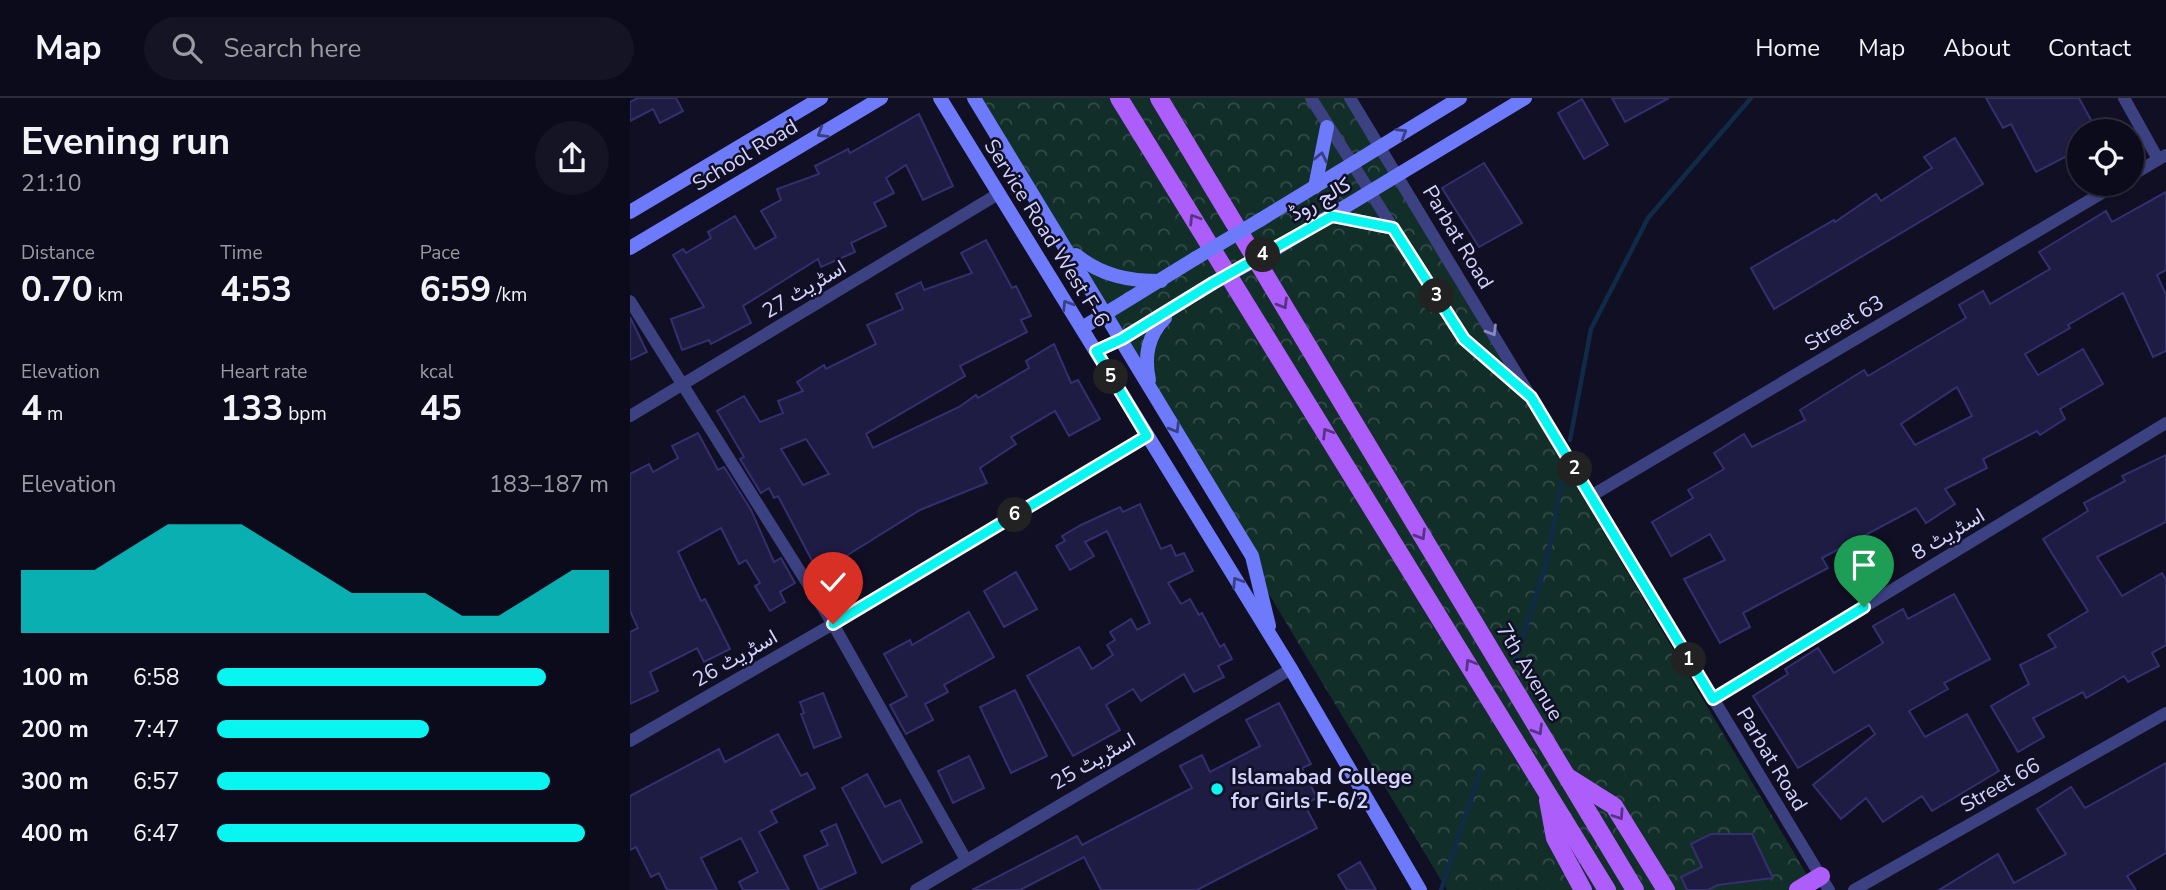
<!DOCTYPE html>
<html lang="en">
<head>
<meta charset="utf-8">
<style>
	:root { --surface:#0c0b1b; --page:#151424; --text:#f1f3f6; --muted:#9a9ba3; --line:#2c2b3a; --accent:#08f5f1 }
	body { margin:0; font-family:"Nunito Sans",Vazirmatn,sans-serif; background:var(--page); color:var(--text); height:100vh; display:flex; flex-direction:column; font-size:26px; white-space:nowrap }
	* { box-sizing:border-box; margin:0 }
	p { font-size:23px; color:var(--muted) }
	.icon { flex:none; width:38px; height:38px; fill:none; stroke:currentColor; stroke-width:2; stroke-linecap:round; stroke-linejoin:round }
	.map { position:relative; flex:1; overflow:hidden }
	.sheet { display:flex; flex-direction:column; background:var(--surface); width:630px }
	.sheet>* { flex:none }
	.tools { position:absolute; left:1437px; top:21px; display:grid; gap:14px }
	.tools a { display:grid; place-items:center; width:77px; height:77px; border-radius:50%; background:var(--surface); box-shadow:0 2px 5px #0004,0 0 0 2px var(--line); font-size:35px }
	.pin { position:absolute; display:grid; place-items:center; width:60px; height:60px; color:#fff; margin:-72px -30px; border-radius:50% 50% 50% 0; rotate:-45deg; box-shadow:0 0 7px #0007 }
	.pin .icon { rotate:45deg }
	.km { position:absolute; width:35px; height:35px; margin:-18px; border-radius:50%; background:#222; color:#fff; font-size:19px; line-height:35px; text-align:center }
	.round { display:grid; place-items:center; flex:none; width:74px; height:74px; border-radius:37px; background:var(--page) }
	.overview { display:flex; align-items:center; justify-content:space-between; height:119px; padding:0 21px }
	h1 { font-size:38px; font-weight:700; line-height:52px }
	.stats { display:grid; grid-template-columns:repeat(3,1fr); gap:10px; height:119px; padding:7px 21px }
	.stats div { display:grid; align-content:center }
	.stats b { font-size:35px; font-weight:700 }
	.stats small { font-size:19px; font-weight:400 }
	.stats p { font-size:19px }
	.chart { height:196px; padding:14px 21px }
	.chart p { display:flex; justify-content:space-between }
	.chart svg { width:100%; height:126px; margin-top:7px; fill:var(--accent); opacity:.7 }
	ul { padding:0 21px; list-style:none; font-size:23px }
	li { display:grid; grid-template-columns:112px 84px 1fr; align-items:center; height:52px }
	li i { height:18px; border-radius:9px; background:var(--accent) }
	header { display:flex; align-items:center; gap:42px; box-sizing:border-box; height:98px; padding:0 35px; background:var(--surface); border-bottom:2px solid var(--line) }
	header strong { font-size:33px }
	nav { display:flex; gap:38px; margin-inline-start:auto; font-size:24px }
	.search { width:490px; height:63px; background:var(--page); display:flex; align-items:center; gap:18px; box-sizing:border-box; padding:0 24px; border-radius:38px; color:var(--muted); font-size:26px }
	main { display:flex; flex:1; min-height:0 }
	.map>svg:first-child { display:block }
	.forest { fill:url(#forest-crowns) }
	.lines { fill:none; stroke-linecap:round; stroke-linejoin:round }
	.stream { stroke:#0f2b47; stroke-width:4.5 }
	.building { fill:#1f1c44; stroke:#342f6f; stroke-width:2; fill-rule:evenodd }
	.street { stroke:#3c4181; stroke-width:12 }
	.secondary { stroke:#6d7afa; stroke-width:14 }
	.primary { stroke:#ad5efa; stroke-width:18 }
	.secondary-bridge { stroke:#6d7afa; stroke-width:14 }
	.oneway { stroke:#3a3f84 }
	.oneway2 { stroke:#573384 }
	.oneway3 { stroke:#888ac0 }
	.route-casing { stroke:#fff; stroke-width:14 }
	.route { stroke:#08f5f1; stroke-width:9 }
	.poi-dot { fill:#08f5f1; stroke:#100f24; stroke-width:2.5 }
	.labels { text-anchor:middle; stroke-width:5; stroke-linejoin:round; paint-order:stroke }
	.street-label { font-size:21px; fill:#d3d3fe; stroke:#100f24 }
	.poi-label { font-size:21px; font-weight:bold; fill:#d3d3fe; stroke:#100f24; text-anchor:start }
</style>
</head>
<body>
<header>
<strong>Map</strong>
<div class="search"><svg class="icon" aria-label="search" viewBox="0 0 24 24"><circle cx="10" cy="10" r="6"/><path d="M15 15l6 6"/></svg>Search here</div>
<nav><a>Home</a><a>Map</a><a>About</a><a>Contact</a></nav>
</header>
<main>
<section class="sheet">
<div class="overview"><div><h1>Evening run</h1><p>21:10</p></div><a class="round"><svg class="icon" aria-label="share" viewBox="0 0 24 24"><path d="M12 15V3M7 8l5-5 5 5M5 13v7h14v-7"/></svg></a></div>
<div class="stats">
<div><p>Distance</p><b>0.70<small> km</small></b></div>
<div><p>Time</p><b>4:53</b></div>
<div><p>Pace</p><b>6:59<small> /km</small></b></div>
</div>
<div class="stats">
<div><p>Elevation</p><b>4<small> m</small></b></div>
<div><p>Heart rate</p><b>133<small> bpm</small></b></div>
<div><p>kcal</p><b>45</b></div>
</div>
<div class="chart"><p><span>Elevation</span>183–187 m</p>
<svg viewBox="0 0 160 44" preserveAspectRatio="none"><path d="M0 44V22L10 22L20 22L30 14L40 6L50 6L60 6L70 14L80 22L90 30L100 30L110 30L120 38L130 38L140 30L150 22L160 22V44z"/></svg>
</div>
<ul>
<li><b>100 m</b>6:58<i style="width:84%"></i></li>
<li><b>200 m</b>7:47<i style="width:54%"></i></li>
<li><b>300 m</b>6:57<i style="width:85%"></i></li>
<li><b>400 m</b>6:47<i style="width:94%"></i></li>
</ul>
</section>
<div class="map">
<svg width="1536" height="792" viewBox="0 0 1536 792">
	<defs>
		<pattern id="forest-crowns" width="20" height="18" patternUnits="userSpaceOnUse" patternTransform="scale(1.75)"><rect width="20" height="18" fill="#122e29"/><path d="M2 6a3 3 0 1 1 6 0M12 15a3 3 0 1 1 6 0" fill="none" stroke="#344b49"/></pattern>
	</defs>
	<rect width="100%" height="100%" fill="#100f24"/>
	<path class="forest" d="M340 0H716L1186 792H817Z"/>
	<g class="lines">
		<g class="stream">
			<path d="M940 342 961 231 1018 120 1121 0"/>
			<path d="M885 562 916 466 934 374"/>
			<path d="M811 792 851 672"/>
		</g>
	</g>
	<g class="building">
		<path d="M8 0H46L53 13 30 25 23 11 0 23V4Z"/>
		<path d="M982 0H1039L995 24Z"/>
		<path d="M1356 0H1449L1467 33H1449V52L1406 74 1381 26 1373 30Z"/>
		<path d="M952 1 978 47 954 61 928 15Z"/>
		<path d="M289 16 323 88 293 102 276 67 256 80 264 95 244 105 256 128 221 145 225 154 191 169 188 161 113 208 121 225 81 246 79 242 52 252 41 221 74 209 43 157 53 151 56 155 81 140 78 134 105 118 125 151 146 139 131 113 151 102 147 91 189 76 185 68 218 51 220 55Z"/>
		<path d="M1325 40 1353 86 1144 211 1121 170 1204 122 1205 124 1246 96 1251 103 1302 70 1294 59Z"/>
		<path d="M854 65 892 125 849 149 812 90Z"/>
		<path d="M1536 94V172L1527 177 1536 197V253L1523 259 1493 195 1438 227 1440 230 1395 256 1408 277 1453 251 1473 286 1430 311 1435 321 1410 337 1407 333 1353 361 1357 370 1315 391 1325 406 1296 425 1286 410 1192 460 1198 470 1113 515 1120 529 1090 545 1054 481 1095 462 1080 436 1041 458 1022 424 1063 400 1058 392 1094 371 1084 355 1114 336 1122 349 1175 322 1170 312 1234 272 1238 278 1336 220 1329 207 1353 193 1360 206 1420 171 1409 154 1476 113 1482 124ZM1327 289 1342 318 1285 347 1271 326Z"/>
		<path d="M356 142 382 190 386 188 401 218 391 222 397 234 330 268 335 278 236 336 243 350 329 309 346 297 348 300 399 270 396 263 424 246 441 285 448 282 470 321 439 338 425 313 381 339 386 346 350 370 357 385 290 412 216 458 228 481 199 495 148 398 144 400 139 390 131 395 110 361 114 359 87 313 114 298 130 324 153 315 148 303 173 293 167 284 194 267 196 271 246 246 237 227 273 211 266 196 291 184 294 192 342 175 331 155ZM176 341 199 376 173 387 151 351Z"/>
		<path d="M0 219 17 254 0 262Z"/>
		<path d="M68 335 88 372 94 369 121 412 144 464 151 460 165 485 150 494 155 504 140 513 125 488 130 485 116 462 109 466 91 430 48 454 71 503 75 501 100 551 74 564 67 550 20 574 28 593 0 606V534L8 530 0 513V376L19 366 23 374 48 360 42 348Z"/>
		<path d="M1536 357V424L1467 459 1492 498 1532 475 1536 482V547L1522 555 1529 568 1498 584 1494 578 1456 600 1453 594 1403 620 1414 639 1388 654 1361 608 1399 586 1390 567 1426 549 1418 537 1458 513 1413 441 1458 413 1454 405 1495 383 1492 378Z"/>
		<path d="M510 406 531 451 541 447 546 458 554 455 563 473 538 485 551 506 560 501 569 517 572 515 590 549 594 546 602 561 588 568 594 579 564 594 554 576 511 603 503 591 476 607 490 632 443 658 397 578 449 549 462 571 483 557 477 547 485 542 480 534 501 521 507 532 520 525 477 433 455 444 464 458 440 472 426 448 435 443 432 438 451 427 490 409 493 414Z"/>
		<path d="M386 474 407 511 374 529 354 493Z"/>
		<path d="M1324 496 1360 561 1314 585 1318 591 1279 613 1295 639 1337 616 1369 673 1302 713 1292 698 1253 724 1236 700 1211 721 1183 687 1245 636 1239 627 1168 670 1123 598 1158 576 1155 571 1188 550 1204 575 1253 545 1243 528 1273 511 1278 521Z"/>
		<path d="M339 514 364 559 314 587 318 594 295 606 303 622 276 636 260 607 277 598 254 556 280 542 282 547Z"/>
		<path d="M385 592 417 658 381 675 350 609Z"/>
		<path d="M193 595 211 639 184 650 171 616 174 615 170 604Z"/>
		<path d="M649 605 681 666 672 670 687 700 674 706 687 730 567 792H471L454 759 390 792H342L447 738 452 747 562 690 550 668 572 657 580 674 630 648 616 622Z"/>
		<path d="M148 636 171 678 177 675 185 690 141 713 147 724 129 734 159 792H113L109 784 128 774 111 740 71 760 87 792H37L29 775 21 779 6 749 0 752V698L89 651 95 664Z"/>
		<path d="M339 658 354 690 323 705 308 673Z"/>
		<path d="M1536 665V755L1497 778 1506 792H1309L1368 756 1384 785 1436 756 1407 711 1441 689 1455 710Z"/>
		<path d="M237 676 255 709 270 702 292 744 252 765 212 690Z"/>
		<path d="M206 726 226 775 189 792 174 758 198 747 191 733Z"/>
		<path d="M1081 736H1122L1143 780 1088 787 1078 792H1057L1051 779 1072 769 1061 746Z"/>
		<path d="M730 764 746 792H717L708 777Z"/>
	</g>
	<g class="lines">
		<g class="street">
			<path d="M681 0 833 241 893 292"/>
			<path d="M720 0 1199 792"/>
			<path d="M1494 0 1528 61"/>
			<path d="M1502 77 1536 57"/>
			<path d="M0 203 203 526 335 760"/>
			<path d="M0 318 368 96"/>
			<path d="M961 398 1487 86"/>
			<path d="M1083 601 1536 325"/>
			<path d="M0 643 203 526 517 338"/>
			<path d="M286 792 661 571"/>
			<path d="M1224 792 1536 615"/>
		</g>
		<g class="secondary">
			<path d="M310 0 661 571 790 792"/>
			<path d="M344 0 622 458 639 528"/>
			<path d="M685 89 697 29"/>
			<path d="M0 114 191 0"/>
			<path d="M702 118 763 130"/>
			<path d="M630 122 830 0"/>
			<path d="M0 150 251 0"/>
			<path d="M647 150 895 0"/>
			<path d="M446 157C472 178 499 183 531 183"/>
			<path d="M452 230 566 160"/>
			<path d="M466 253 492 241 583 185"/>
			<path d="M519 282C514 259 518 237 535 220"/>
		</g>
		<g class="primary">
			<path d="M489 0 977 792"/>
			<path d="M529 0 1005 792"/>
			<path d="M938 679 984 708 1036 792"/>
			<path d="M918 702 925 740 953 792"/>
			<path d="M1168 792 1191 778"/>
		</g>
		<g class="secondary-bridge">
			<path d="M566 160 630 122"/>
			<path d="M583 185 647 150"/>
		</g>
	</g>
	<defs><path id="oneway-chevron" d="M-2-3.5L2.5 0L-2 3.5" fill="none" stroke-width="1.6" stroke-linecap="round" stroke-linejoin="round" transform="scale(1.75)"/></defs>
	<g class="oneway">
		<use href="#oneway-chevron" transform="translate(192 35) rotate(149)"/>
		<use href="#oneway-chevron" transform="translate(772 35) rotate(-31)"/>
		<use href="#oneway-chevron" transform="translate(691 59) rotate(-78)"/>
		<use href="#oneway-chevron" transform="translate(437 207) rotate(-122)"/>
		<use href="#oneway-chevron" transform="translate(545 330) rotate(59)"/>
		<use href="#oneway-chevron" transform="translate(607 484) rotate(-122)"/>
	</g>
	<g class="oneway2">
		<use href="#oneway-chevron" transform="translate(564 121) rotate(-122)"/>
		<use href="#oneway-chevron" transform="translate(653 206) rotate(59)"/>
		<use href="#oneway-chevron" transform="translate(697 335) rotate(-122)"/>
		<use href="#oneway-chevron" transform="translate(791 437) rotate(59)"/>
		<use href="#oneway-chevron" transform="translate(840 566) rotate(-122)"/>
		<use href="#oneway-chevron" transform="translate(908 632) rotate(59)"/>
		<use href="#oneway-chevron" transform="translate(989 717) rotate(56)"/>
	</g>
	<use class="oneway3" href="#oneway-chevron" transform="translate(862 233) rotate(59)"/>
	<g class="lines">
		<defs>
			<path id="route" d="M203 526 517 338 466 253 492 241 583 185 702 118 763 130 834 241 901 299 1083 601 1234 509"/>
		</defs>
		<use href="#route" class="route-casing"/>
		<use href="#route" class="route"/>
	</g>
	<circle class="poi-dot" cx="587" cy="691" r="7"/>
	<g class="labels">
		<g class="street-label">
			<text transform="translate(115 57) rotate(-31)" y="7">School Road</text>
			<text transform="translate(690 101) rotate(-30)" y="7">کالج روڈ</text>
			<text transform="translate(417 135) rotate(58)" y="7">Service Road West F-6</text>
			<text transform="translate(828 139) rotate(59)" y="7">Parbat Road</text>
			<text transform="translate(174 191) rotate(-31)" y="7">اسٹریٹ 27</text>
			<text transform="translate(1214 225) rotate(-31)" y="7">Street 63</text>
			<text transform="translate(1318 436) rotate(-31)" y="7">اسٹریٹ 8</text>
			<text transform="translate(105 560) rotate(-30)" y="7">اسٹریٹ 26</text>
			<text transform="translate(900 574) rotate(59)" y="7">7th Avenue</text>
			<text transform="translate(1142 661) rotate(59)" y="7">Parbat Road</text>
			<text transform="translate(463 663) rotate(-30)" y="7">اسٹریٹ 25</text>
			<text transform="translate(1370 687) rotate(-30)" y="7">Street 66</text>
		</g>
		<g class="poi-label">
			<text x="601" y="686">Islamabad College<tspan x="601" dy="24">for Girls F-6/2</tspan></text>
		</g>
	</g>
</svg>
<div class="tools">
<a><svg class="icon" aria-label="locate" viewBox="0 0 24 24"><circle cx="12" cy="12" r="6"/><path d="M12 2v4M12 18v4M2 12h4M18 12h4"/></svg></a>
</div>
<div class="pin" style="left:1234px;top:509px;background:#1e9e55"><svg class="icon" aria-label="arrive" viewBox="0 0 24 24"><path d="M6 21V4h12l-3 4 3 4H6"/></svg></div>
<div class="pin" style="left:203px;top:526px;background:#d93025"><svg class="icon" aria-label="check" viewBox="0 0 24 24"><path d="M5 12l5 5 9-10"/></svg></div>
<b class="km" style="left:1059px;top:562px">1</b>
<b class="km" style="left:945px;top:371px">2</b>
<b class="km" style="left:807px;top:198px">3</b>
<b class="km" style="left:633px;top:157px">4</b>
<b class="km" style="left:481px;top:279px">5</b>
<b class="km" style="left:385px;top:417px">6</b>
</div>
</main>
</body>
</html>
